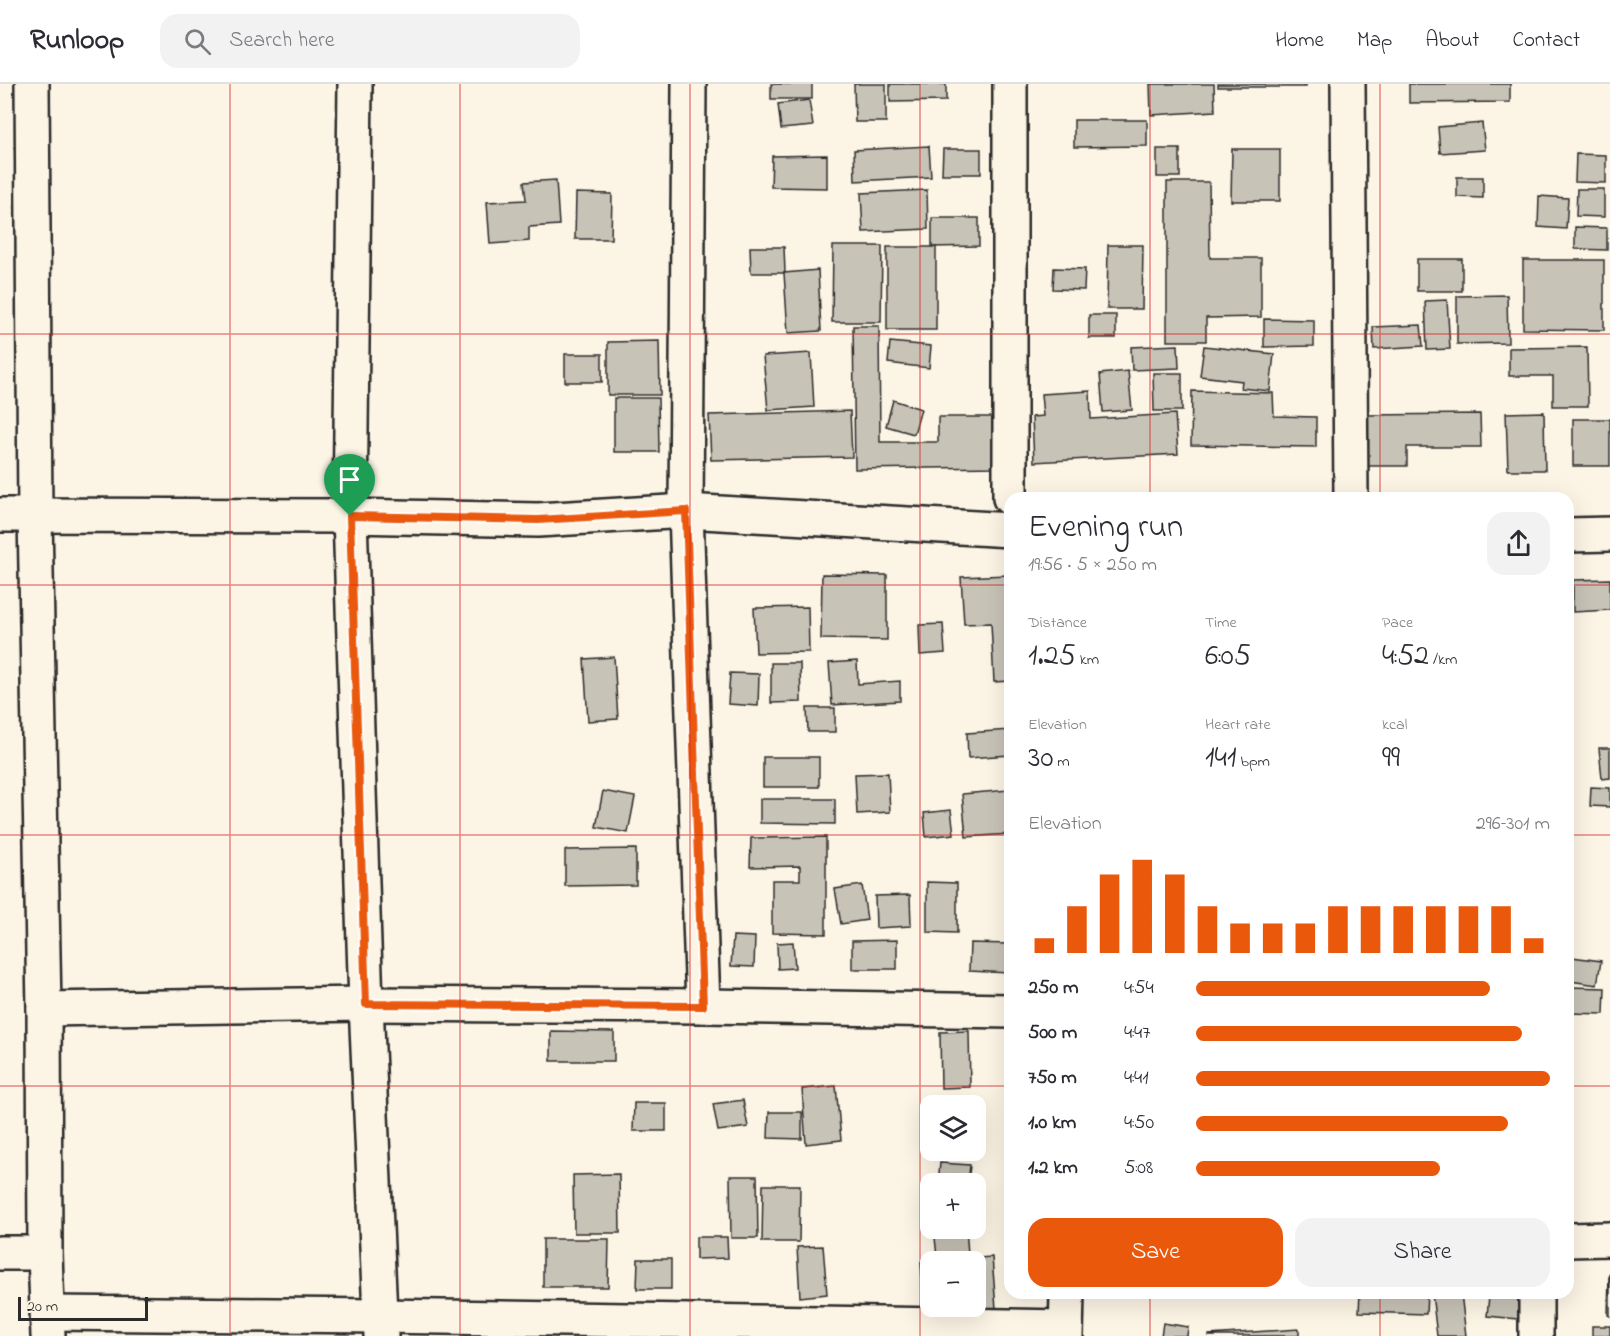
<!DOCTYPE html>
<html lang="en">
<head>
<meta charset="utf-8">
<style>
	:root { --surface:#fff; --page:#f2f2f3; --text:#2b2b33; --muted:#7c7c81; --line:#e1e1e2; --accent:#ea580c }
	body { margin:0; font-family:"Indie Flower",sans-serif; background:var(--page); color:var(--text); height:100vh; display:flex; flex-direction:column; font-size:22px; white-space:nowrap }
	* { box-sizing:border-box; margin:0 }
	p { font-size:20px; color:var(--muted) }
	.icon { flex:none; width:33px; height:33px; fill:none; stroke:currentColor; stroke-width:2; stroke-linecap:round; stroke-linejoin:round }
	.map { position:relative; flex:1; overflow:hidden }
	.details { position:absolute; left:1004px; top:408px; width:570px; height:807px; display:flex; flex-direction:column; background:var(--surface); border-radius:18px; box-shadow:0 6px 24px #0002 }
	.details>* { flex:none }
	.buttons { position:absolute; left:920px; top:1011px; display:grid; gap:12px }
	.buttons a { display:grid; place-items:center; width:66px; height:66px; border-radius:12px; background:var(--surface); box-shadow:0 6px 24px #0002; font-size:30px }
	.scale { position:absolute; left:18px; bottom:15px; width:130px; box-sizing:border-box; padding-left:6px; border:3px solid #2b2b2b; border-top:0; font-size:16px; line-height:21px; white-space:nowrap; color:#2b2b2b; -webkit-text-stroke:4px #fcf5e5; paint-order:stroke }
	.pin { position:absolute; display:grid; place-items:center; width:51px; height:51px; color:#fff; margin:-62px -26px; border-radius:50% 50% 50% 0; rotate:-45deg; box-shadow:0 0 6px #0007 }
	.pin .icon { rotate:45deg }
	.round { display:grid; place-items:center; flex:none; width:63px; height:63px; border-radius:18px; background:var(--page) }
	.head { display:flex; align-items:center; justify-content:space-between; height:102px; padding:0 24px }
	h1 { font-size:33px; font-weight:600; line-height:45px }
	.stats { display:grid; grid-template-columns:repeat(3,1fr); gap:9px; height:102px; padding:6px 24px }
	.stats div { display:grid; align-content:center }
	.stats b { font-size:30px; font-weight:600 }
	.stats small { font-size:16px; font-weight:400 }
	.stats p { font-size:16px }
	.chart { height:168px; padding:12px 24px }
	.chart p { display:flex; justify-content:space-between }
	.chart svg { width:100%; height:108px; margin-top:6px; stroke:var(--accent); stroke-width:6 }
	.action { display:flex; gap:12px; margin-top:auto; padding:12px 24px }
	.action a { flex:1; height:69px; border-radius:18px; background:var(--accent); color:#fff; font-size:24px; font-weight:600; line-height:69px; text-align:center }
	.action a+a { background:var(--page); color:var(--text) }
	ul { padding:0 24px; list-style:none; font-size:20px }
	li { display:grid; grid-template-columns:96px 72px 1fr; align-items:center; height:45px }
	li i { height:15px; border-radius:8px; background:var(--accent) }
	header { display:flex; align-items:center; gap:36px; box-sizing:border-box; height:84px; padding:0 30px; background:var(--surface); border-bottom:2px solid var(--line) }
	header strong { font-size:28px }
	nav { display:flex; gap:33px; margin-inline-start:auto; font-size:21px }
	.search { width:420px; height:54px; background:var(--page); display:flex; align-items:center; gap:15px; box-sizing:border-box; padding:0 21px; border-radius:18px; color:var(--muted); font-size:22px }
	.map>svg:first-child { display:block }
	.building { fill:#c8c3b7; stroke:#2b2b2b; stroke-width:1.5; fill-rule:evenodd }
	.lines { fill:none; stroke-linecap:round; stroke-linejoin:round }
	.street-casing { stroke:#2b2b2b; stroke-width:38 }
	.secondary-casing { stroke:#2b2b2b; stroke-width:38 }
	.street { stroke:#fcf5e5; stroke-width:33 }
	.secondary { stroke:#fcf5e5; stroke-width:33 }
	.route-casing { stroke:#fff; stroke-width:12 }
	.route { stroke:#ea580c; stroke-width:8 }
	.grid { fill:none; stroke:#d62828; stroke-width:1.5; stroke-opacity:0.55 }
</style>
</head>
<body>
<header>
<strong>Runloop</strong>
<div class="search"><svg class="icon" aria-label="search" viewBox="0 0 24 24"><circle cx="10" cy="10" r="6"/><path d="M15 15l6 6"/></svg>Search here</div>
<nav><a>Home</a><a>Map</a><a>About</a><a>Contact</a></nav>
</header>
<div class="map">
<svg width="1610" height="1252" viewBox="0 0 1610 1252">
	<rect width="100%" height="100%" fill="#fcf5e5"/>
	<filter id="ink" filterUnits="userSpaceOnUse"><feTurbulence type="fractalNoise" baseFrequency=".0167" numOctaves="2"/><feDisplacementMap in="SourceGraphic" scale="12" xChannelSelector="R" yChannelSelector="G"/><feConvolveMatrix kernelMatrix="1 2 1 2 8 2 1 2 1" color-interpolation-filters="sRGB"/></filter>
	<g filter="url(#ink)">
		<g class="building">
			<rect x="771" y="0" width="41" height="15"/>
			<path d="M854 0H886V38H855Z"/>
			<path d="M890 0H946V17L890 18Z"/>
			<path d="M1150 0H1214L1215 27 1151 31Z"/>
			<rect x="1218" y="0" width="88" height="3"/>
			<path d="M1409 0H1510V18L1409 19Z"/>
			<path d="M809 16 813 42 781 45 778 20Z"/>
			<path d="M1074 36H1147V62L1074 63Z"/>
			<path d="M1482 39 1485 66 1440 69 1438 43Z"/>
			<path d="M929 62 931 93 855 97 854 66Z"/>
			<path d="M943 65H981V90H942Z"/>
			<rect x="1157" y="65" width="23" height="28"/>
			<path d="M1232 65H1280V117H1231Z"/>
			<path d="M1576 70 1606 71V99L1575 98Z"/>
			<path d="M827 71V104L771 103 772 72Z"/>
			<path d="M1457 93H1483V114L1457 113Z"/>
			<path d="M556 96 559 141 529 143V157L490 160 487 118 526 116 524 98Z"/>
			<path d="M1167 98H1209L1210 174H1261V233L1206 234V257H1167Z"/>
			<path d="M1577 105H1604V133L1576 132Z"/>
			<path d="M927 106 928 145 863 148 861 109Z"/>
			<path d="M576 109 612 110 611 155H575Z"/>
			<path d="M1539 112 1568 114 1566 145 1538 143Z"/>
			<path d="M932 134H979V162L932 163Z"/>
			<path d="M1575 143 1607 144V166L1575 165Z"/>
			<path d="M1108 161H1143L1142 225H1107Z"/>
			<path d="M833 162H882L881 238H832Z"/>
			<path d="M750 163H784L785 189H751Z"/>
			<rect x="887" y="163" width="49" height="83"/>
			<rect x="1417" y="175" width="45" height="32"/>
			<path d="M1523 176H1604V246L1523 245Z"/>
			<path d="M1054 184 1085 185 1084 206 1053 205Z"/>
			<path d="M818 186 821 247 788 249 784 189Z"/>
			<path d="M1507 211 1508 259 1457 260V212Z"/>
			<path d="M1447 216 1450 265 1427 266 1425 217Z"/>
			<rect x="1089" y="231" width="27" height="23"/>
			<path d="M1264 235 1314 236V262L1264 263Z"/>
			<path d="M1421 241 1423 262 1374 265 1373 243Z"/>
			<path d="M853 242H879L880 358H938V333H997V383L855 385Z"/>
			<path d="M659 257 660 311H608V258Z"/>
			<path d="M890 258 931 262 929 284 888 279Z"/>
			<path d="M1178 261 1179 284 1132 286 1131 263Z"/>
			<path d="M1204 262 1274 270 1270 307 1241 304 1242 297 1200 292Z"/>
			<path d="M1587 263 1588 322H1553V292H1509V264Z"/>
			<path d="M811 269 814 323 768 326 763 272Z"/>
			<rect x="565" y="270" width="37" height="28"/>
			<path d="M1128 287 1132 326 1103 328 1100 290Z"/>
			<path d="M1153 289H1182V327H1154Z"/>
			<path d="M1090 307 1091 335 1175 330 1178 370 1034 378 1032 333 1043 332 1041 310Z"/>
			<path d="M1192 307 1273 309 1274 332 1316 333V363L1191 361Z"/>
			<path d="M614 314H658L659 368H614Z"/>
			<path d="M893 316 921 325 914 350 886 342Z"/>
			<path d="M850 327 852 373 711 376 709 331Z"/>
			<path d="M1544 328 1545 386H1508L1506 329Z"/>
			<path d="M1480 330 1481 363H1407V382H1365L1364 331Z"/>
			<rect x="1573" y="335" width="37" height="47"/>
			<path d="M822 490 887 491V556L821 555Z"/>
			<path d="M1008 491 1010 597 994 598 991 539 964 540 961 493Z"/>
			<path d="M1610 495V526L1573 528V496Z"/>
			<path d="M808 523 809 568 756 569 754 524Z"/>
			<path d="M943 540 945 569 920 571 919 541Z"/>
			<path d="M614 573 618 635 588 637 584 575Z"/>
			<path d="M857 577 858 600 900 597V617L832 621 829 579Z"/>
			<path d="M771 579H800L801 618 771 619Z"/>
			<path d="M730 589 759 590 758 622 728 620Z"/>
			<path d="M807 624H835V648H808Z"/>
			<path d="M1010 646V671L968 674 967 649Z"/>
			<path d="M1599 664H1610V694L1602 695Z"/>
			<rect x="763" y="673" width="56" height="30"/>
			<path d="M888 689 890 728 857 730 855 690Z"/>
			<path d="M1591 703 1610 704V723L1590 722Z"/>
			<path d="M1009 706 1010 750 966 753 962 710Z"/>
			<path d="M603 707 635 713 628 749 596 743Z"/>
			<path d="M760 715H835V740L760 739Z"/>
			<path d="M951 726 954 750 926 753 924 729Z"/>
			<path d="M826 753V850L772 849V796H800V782L750 783 751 754Z"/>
			<path d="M636 765V801L565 802V766Z"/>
			<path d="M927 798 957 799V849L927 848Z"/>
			<path d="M862 801 867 836 841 840 835 805Z"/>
			<path d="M910 811 911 842 876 844 875 812Z"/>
			<path d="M733 852 755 853 754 883 731 882Z"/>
			<path d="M897 856V885H852V857Z"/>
			<path d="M793 858 795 884 778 885 777 859Z"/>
			<path d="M970 859 1010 860V889L969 887Z"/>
			<path d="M1572 873 1601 877 1597 901 1570 897Z"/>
			<path d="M1568 903 1605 904 1604 930 1568 929Z"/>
			<path d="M551 947 614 948V977H551Z"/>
			<path d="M969 947 970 1003 941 1004 940 948Z"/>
			<path d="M836 1002 841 1056 806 1060 802 1005Z"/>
			<path d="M743 1016 748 1043 718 1047 713 1020Z"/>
			<path d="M634 1019H666V1047H633Z"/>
			<path d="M769 1028H802V1055L768 1054Z"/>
			<path d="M940 1079 970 1081 968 1100H938Z"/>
			<path d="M619 1090 620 1149H574L573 1091Z"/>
			<path d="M730 1092H757L758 1154H731Z"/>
			<path d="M763 1101H800L799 1158H762Z"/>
			<path d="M934 1144H966L968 1170 937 1173Z"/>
			<path d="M696 1153H727L728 1174 696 1175Z"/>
			<path d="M543 1155H609L608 1203H543Z"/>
			<path d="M823 1162 827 1210 800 1213 797 1163Z"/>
			<path d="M992 1173 996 1225 925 1231 921 1178ZM930 1178H975V1222H930Z"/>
			<path d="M638 1175H671V1205H637Z"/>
			<path d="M1609 1190H1610V1232L1608 1231Z"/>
			<path d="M1360 1209H1427L1426 1230 1359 1228Z"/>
			<path d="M1432 1209H1461L1466 1252H1437Z"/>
			<path d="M1489 1212 1520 1214 1518 1235 1487 1232Z"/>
			<path d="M1163 1239 1188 1243 1187 1252H1161Z"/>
			<rect x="1592" y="1242" width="18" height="10"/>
			<path d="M1299 1245V1252H1209V1251Z"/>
		</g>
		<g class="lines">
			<defs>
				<g id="street">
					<path d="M32 0 35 431 44 925 45 1169 48 1252"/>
					<path d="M355 0 350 432 366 920 381 1252"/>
					<path d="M689 0 686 427 703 922"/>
					<path d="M1010 0V414"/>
					<path d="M1348 0 1351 414"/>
					<path d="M44 925 366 920 703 922 1010 927"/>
					<path d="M1568 1156 1610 1155"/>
					<path d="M0 1169H45"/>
					<path d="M48 1229 381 1232 1066 1243"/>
					<path d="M1536 1252V1209"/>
				</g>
				<g id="secondary">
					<path d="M0 431 350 432 538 436 686 427 1010 446"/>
					<path d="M1568 451 1610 450"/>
					<path d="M1066 1252 1067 1209"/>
				</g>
			</defs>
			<use href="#street" class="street-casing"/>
			<use href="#secondary" class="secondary-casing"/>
			<use href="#street" class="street"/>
			<use href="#secondary" class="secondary"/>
		</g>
	</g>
	<g class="lines" filter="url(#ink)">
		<defs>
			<path id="route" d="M686 427 703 922 366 920 350 432 538 436Z"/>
		</defs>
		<use href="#route" class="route-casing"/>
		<use href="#route" class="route"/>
	</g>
	<path class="grid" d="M230 0V1252M460 0V1252M690 0V1252M920 0V1252M1150 0V414M1380 0V414M0 250H1610M0 501H1010M1568 501H1610M0 751H1010M1568 751H1610M0 1002H1010M1568 1002H1610M1150 1209V1252M1380 1209V1252"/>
</svg>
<div class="buttons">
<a><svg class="icon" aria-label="layers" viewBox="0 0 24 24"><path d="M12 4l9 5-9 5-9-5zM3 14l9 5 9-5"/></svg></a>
<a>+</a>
<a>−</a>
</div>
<div class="scale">20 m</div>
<div class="pin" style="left:350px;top:432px;background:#1e9e55"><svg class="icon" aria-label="arrive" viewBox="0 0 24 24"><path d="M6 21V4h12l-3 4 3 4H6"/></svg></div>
<section class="details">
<div class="head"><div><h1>Evening run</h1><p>19:56 · 5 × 250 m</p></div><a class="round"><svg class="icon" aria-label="share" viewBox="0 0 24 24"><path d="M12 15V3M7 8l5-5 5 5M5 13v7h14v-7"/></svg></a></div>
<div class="stats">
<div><p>Distance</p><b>1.25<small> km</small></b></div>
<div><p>Time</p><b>6:05</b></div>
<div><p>Pace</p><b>4:52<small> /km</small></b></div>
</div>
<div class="stats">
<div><p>Elevation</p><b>30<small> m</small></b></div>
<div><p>Heart rate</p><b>141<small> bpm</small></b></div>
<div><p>kcal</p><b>99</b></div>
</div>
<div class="chart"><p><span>Elevation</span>296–301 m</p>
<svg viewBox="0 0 160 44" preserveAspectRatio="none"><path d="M5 44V38M15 44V25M25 44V12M35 44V6M45 44V12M55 44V25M65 44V32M75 44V32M85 44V32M95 44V25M105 44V25M115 44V25M125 44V25M135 44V25M145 44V25M155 44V38"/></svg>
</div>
<ul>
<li><b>250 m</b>4:54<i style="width:83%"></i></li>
<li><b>500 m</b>4:47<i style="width:92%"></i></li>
<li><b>750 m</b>4:41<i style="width:100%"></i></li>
<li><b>1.0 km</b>4:50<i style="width:88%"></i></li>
<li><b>1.2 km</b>5:08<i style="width:69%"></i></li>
</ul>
<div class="action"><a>Save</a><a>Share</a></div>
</section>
</div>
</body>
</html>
